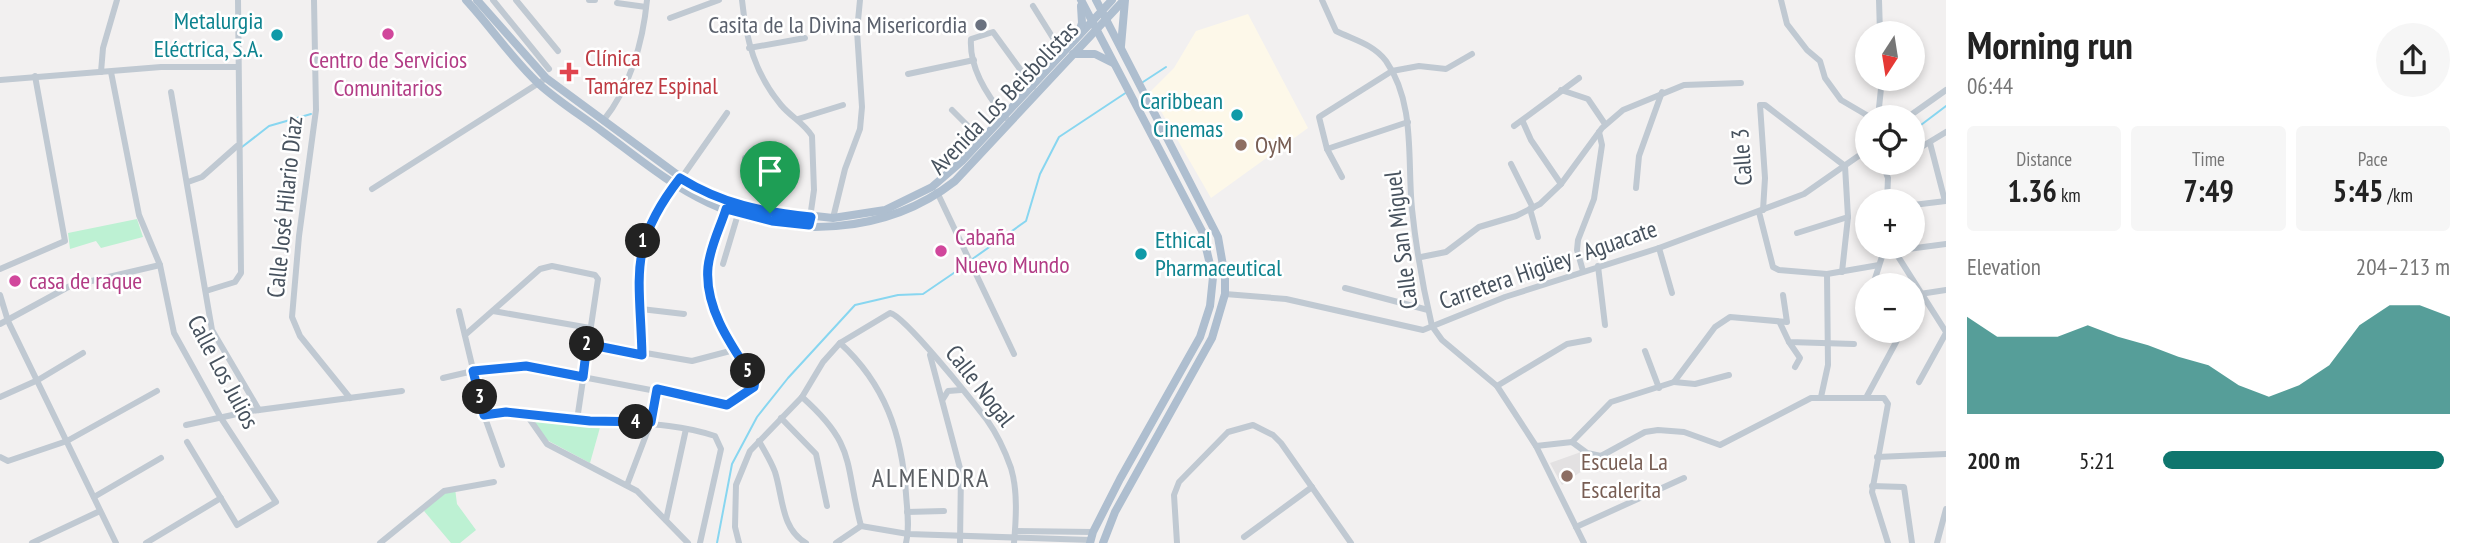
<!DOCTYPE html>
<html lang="en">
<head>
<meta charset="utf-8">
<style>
	:root { --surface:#fff; --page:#f6f6f6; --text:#222; --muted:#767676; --accent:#0f766e }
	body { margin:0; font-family:"PT Sans Narrow",sans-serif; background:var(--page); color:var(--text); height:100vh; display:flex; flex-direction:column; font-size:26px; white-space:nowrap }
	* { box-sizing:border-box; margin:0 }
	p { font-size:23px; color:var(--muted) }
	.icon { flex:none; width:38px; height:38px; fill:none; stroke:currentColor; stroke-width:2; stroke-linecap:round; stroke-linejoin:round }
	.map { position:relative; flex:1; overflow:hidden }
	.drawer { display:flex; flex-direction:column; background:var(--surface); width:525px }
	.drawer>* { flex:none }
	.needle { width:46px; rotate:192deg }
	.tools { position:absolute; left:1855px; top:21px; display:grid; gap:14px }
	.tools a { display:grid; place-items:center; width:70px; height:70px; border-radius:50%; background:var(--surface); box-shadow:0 4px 10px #0003; font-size:35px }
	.pin { position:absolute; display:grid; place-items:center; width:60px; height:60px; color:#fff; margin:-72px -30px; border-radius:50% 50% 50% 0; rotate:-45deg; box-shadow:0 0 7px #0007 }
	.pin .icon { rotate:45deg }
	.km { position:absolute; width:35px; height:35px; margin:-18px; border-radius:50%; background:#222; color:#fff; font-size:19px; line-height:35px; text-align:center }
	.round { display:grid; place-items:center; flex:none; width:74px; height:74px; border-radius:37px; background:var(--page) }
	.summary { display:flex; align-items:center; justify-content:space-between; height:119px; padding:0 21px }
	h1 { font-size:38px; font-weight:600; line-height:52px }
	.figures { display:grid; grid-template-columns:repeat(3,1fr); gap:10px; height:119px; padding:7px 21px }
	.figures div { display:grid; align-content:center; border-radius:7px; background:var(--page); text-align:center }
	.figures b { font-size:30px; font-weight:600 }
	.figures small { font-size:19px; font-weight:400 }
	.figures p { font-size:19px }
	.chart { height:196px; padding:14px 21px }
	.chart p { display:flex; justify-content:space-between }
	.chart svg { width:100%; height:126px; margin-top:7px; fill:var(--accent); opacity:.7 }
	ul { padding:0 21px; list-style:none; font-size:23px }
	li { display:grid; grid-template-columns:112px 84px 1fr; align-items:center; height:52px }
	li i { height:18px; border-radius:9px; background:var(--accent) }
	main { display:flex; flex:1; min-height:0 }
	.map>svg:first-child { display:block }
	.commercial { fill:#fdf8e9 }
	.education { fill:#e3e1e2 }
	.green { fill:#bdf1d3 }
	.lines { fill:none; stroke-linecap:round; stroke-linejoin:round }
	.stream { stroke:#88d6f0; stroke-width:2 }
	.minor { stroke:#c0c9d2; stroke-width:6 }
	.major { stroke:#aebecf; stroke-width:8 }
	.route-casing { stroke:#fff; stroke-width:14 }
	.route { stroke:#1a73e8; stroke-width:9 }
	.worship-dot { fill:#6b7280; stroke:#fff; stroke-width:2.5 }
	.hotel-dot { fill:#d1479c; stroke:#fff; stroke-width:2.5 }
	.culture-dot { fill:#0f9aa8; stroke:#fff; stroke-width:2.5 }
	.health-dot { fill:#e0444e; stroke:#fff; stroke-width:2.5 }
	.education-dot { fill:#8d6e63; stroke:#fff; stroke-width:2.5 }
	.labels { text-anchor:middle; stroke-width:5; stroke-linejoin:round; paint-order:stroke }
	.culture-label { font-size:24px; fill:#0d838f; stroke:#fff; text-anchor:end }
	.worship-label { font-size:24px; fill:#5b616d; stroke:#fff; text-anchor:end }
	.health-label { font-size:24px; fill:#be3a42; stroke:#fff; text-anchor:start }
	.hotel-label { font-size:24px; fill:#b23c85; stroke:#fff; text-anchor:start }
	.street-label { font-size:24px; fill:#47525e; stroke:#fff }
	.education-label { font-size:24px; fill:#785e54; stroke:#fff; text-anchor:start }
	.neighbourhood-label { font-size:26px; letter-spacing:2px; fill:#5c6065; stroke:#fff }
</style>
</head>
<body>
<main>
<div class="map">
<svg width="1946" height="543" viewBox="0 0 1946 543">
	<rect width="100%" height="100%" fill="#f2f0f0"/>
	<path class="commercial" d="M1248 14 1308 128 1211 198 1150 92 1174 68 1196 31Z"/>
	<path class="education" d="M1581 452 1589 466 1562 485 1550 463Z"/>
	<g class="green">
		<path d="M137 219 143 237 101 248 96 241 70 249 68 233Z"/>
		<path d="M534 417 601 424 590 463 543 438 531 419Z"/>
		<path d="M455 488 457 504 476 530 460 543H451L424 511 443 493Z"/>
	</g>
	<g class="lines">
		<g class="stream">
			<path d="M1143 82 1166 67"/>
			<path d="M1913 131 1946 106"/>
			<path d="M242 147 269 126 311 114"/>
			<path d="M971 260 1026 221 1040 174 1059 137 1127 92"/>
			<path d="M717 543 732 464 757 417 788 378 855 305 898 295 923 294 967 264"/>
		</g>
		<g class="minor">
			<path d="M314 0 316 110 299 236 292 317 300 336 350 398"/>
			<path d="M493 0 549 69"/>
			<path d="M516 0 558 51"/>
			<path d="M589 0H595"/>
			<path d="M742 0C746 40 755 74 781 105 791 117 804 123 812 136L814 190 809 225"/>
			<path d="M1322 0 1336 31C1354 40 1373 44 1386 61 1416 104 1407 160 1412 209 1416 247 1423 288 1432 326L1442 340 1497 386 1536 446 1584 543"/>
			<path d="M1781 0 1787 24 1807 50 1820 61 1825 78 1841 100 1870 117"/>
			<path d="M1879 0 1880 33"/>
			<path d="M617 3 646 7"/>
			<path d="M1033 6 1063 54"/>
			<path d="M670 18 719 0"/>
			<path d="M194 24 238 26"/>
			<path d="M749 48 805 38"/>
			<path d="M101 72 103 48 117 0"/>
			<path d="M111 72 139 215 160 265 174 333 221 418 276 502 237 525 187 442"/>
			<path d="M908 74 974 60"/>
			<path d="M0 80 161 67H237"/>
			<path d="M1561 90 1588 99 1605 124"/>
			<path d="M171 92 212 330 259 410"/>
			<path d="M952 110 982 140"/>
			<path d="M1878 117 1882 79"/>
			<path d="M1908 117 1946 90"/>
			<path d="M1006 118C988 97 969 68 971 39L993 32 1033 87"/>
			<path d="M798 119 843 105"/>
			<path d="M603 121C630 88 643 42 647 0"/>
			<path d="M1523 122 1531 140 1561 184"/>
			<path d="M1514 126 1579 78"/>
			<path d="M1930 143 1945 201"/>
			<path d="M1327 149 1408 122"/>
			<path d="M1913 152 1946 132"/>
			<path d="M745 158 772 166 770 213"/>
			<path d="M1882 163 1888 178 1887 201"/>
			<path d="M1511 164 1533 208"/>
			<path d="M1342 177 1327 149 1319 117 1392 71 1419 66 1446 69 1472 54"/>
			<path d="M188 182 202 177 237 146"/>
			<path d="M1636 188 1639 156 1662 92"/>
			<path d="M372 189 542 81"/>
			<path d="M937 192 1014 354"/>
			<path d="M1913 205 1946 201"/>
			<path d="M1530 209 1538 237"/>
			<path d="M1763 210 1765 178 1760 105H1765L1845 166 1848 217 1842 272"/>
			<path d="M1759 212 1773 267 1779 270 1827 274 1879 265"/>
			<path d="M833 218 845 169 860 129 862 107 857 31 860 0"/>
			<path d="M1797 233 1848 217"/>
			<path d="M1892 247 1946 332"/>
			<path d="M1659 248 1672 293"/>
			<path d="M1893 251 1946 244"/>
			<path d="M1421 257 1446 252 1479 227 1516 216 1540 204 1561 184 1602 128 1623 110 1684 85 1741 83"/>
			<path d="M723 264 738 214"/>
			<path d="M1598 266 1605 325"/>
			<path d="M0 269 65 241 35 76"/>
			<path d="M1583 271 1577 250 1578 240 1594 199 1602 145 1599 132"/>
			<path d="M1873 285 1885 247"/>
			<path d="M1345 288 1428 310"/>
			<path d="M206 291 235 282 241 273 238 0"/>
			<path d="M1225 294 1286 299 1423 330 1505 297 1659 248 1804 194 1867 150"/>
			<path d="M0 295 8 321 116 543"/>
			<path d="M1913 308 1920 294 1946 290"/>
			<path d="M641 309 684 314"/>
			<path d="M459 311 484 415 502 465"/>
			<path d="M493 311 590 328"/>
			<path d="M1780 323 1789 342 1854 344"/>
			<path d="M0 324 70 286 160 265"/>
			<path d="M465 335 540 269 552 266 595 275 598 279 577 420"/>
			<path d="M1789 342 1800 358 1795 367"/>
			<path d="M588 343 692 361 734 350"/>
			<path d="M840 343C885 384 902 434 906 494 907 510 910 527 906 543"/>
			<path d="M1645 351 1659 388"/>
			<path d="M642 355 638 269 647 227 727 113"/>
			<path d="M930 355 961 472 960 543"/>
			<path d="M443 378 473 371 525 366 724 404 733 403 755 384C750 370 739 359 732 346 698 285 707 271 726 210"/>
			<path d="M1674 382 1695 384 1729 375"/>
			<path d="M1919 382 1946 333"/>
			<path d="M1497 386 1567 344 1589 340"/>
			<path d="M1867 396 1902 331"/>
			<path d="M0 397 38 380 83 353"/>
			<path d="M802 397C857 446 844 462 861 526"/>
			<path d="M1821 397 1828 365 1827 274"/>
			<path d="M943 399 948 391 961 390"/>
			<path d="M526 414 547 444 637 491 688 543"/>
			<path d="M484 415C519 411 552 418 587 421 633 425 669 421 715 436L721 449 700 543"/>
			<path d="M781 418 816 454 827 506"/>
			<path d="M186 425 251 411 402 391"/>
			<path d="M759 441C765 452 771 461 775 472 783 497 781 529 806 543"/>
			<path d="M1572 442 1611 402 1674 382 1715 327 1730 317 1787 322 1783 295"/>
			<path d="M1536 446 1572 442 1587 453 1601 456 1645 432 1658 430 1684 432 1720 445 1811 398H1884L1888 404 1872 492 1888 543"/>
			<path d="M0 457 8 461 67 441 157 391"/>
			<path d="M1877 457 1946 454"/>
			<path d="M627 485 651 422 657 389"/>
			<path d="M1872 486 1904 487 1912 543"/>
			<path d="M94 497 161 458"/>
			<path d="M907 512 944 511"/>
			<path d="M666 520 686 429"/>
			<path d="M861 526 908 534 1090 540"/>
			<path d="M1576 527 1684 478"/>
			<path d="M1015 531 1093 532"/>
			<path d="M1244 537 1312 487"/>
			<path d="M32 543 100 511"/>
			<path d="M146 543 221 498"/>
			<path d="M380 543 444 491 494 482"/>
			<path d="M739 543 735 527 736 485 750 451 802 397 823 362 840 343 890 313C905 316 974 403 987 420 997 434 1005 451 1011 468 1018 491 1016 520 1014 543"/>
			<path d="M836 543 861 526"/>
			<path d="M1177 543 1174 495 1179 482 1228 432 1253 425 1273 435 1281 443 1351 543"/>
			<path d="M1937 543 1946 509"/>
		</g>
		<g class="major">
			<path d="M466 0C491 27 512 59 539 84 559 102 582 116 603 132 637 157 670 185 709 203 788 240 886 235 955 181L1124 0"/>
			<path d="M477 0 546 78 694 187 744 208 833 218 885 210 932 187 962 161 1112 0"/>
			<path d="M1081 0 1202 231 1213 277 1210 306 1200 337 1120 479 1093 532 1090 543"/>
			<path d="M1096 0 1218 237 1225 277V294L1212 338 1115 512 1103 543"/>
			<path d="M1078 35 1082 23 1081 6"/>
			<path d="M1121 46 1125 0"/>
			<path d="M1073 54H1095L1113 63"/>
		</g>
	</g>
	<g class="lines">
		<defs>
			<path id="route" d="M680 178C722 204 762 212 811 217L809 225 772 221 726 209C720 228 710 247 708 267 704 309 733 348 755 381L754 387 727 405 657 389 651 422 590 421 506 412 484 415 473 371 526 366 583 377 587 344 642 355C640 275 627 246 680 178Z"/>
		</defs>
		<use href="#route" class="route-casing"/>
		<use href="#route" class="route"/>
	</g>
	<circle class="worship-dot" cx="981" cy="25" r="7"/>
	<g class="hotel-dot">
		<circle cx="388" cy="34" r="7"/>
		<circle cx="941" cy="251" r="7"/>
		<circle cx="15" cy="281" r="7"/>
	</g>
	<g class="culture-dot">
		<circle cx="277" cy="35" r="7"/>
		<circle cx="1237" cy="115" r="7"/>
		<circle cx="1141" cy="254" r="7"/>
	</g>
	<path class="health-dot" d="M565.5 61.5h7v7h7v7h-7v7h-7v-7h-7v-7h7z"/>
	<g class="education-dot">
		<circle cx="1241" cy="145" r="7"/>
		<circle cx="1567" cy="476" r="7"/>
	</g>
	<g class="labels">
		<g class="culture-label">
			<text x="263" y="29">Metalurgia<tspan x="263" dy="28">Eléctrica, S.A.</tspan></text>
			<text x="1223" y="109">Caribbean<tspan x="1223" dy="28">Cinemas</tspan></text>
			<text x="1155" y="248" text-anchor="start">Ethical<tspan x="1155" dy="28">Pharmaceutical</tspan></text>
		</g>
		<g class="worship-label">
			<text x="967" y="33">Casita de la Divina Misericordia</text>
		</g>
		<g class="health-label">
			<text x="585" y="66">Clínica<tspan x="585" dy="28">Tamárez Espinal</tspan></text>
		</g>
		<g class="hotel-label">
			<text x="388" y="68" text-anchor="middle">Centro de Servicios<tspan x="388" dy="28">Comunitarios</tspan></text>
			<text x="955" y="245">Cabaña<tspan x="955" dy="28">Nuevo Mundo</tspan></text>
			<text x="29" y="289">casa de raque</text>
		</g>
		<g class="street-label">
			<text transform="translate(1004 98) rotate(-46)" y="8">Avenida Los Beisbolistas</text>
			<text transform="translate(1742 157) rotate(-94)" y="8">Calle 3</text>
			<text transform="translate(285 207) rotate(-84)" y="8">Calle José Hilario Díaz</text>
			<text transform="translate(1401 240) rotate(-97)" y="8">Calle San Miguel</text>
			<text transform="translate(1548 265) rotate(-19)" y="8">Carretera Higüey - Aguacate</text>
			<text transform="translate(223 372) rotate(62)" y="8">Calle Los Julios</text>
			<text transform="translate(980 386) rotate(52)" y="8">Calle Nogal</text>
		</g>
		<g class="education-label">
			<text x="1255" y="153">OyM</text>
			<text x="1581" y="470">Escuela La<tspan x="1581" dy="28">Escalerita</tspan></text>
		</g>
		<g class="neighbourhood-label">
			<text x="931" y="487">ALMENDRA</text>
		</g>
	</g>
</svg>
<div class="tools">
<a><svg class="needle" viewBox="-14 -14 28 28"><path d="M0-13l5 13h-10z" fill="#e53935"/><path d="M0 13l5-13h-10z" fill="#767676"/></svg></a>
<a><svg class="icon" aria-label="locate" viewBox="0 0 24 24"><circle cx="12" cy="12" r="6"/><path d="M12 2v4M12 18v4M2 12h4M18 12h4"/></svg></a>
<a>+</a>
<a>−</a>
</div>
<div class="pin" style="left:770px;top:213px;background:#1e9e55"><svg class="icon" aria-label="arrive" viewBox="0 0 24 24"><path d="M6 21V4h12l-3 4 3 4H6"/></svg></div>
<b class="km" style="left:643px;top:241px">1</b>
<b class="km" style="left:587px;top:344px">2</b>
<b class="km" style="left:480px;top:397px">3</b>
<b class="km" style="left:636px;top:422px">4</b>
<b class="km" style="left:748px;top:371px">5</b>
</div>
<section class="drawer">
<div class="summary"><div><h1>Morning run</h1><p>06:44</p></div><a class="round"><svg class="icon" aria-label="share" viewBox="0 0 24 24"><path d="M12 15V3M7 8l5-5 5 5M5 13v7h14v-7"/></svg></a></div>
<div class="figures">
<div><p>Distance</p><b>1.36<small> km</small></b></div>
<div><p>Time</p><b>7:49</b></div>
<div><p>Pace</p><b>5:45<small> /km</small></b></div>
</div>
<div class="chart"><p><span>Elevation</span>204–213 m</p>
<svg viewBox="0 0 160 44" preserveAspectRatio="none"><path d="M0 44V10L10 17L20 17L30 17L40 13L50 17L60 20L70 24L80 27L90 34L100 38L110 34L120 27L130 13L140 6L150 6L160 10V44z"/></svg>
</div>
<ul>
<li><b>200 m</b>5:21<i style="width:98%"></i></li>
</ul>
</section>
</main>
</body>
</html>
